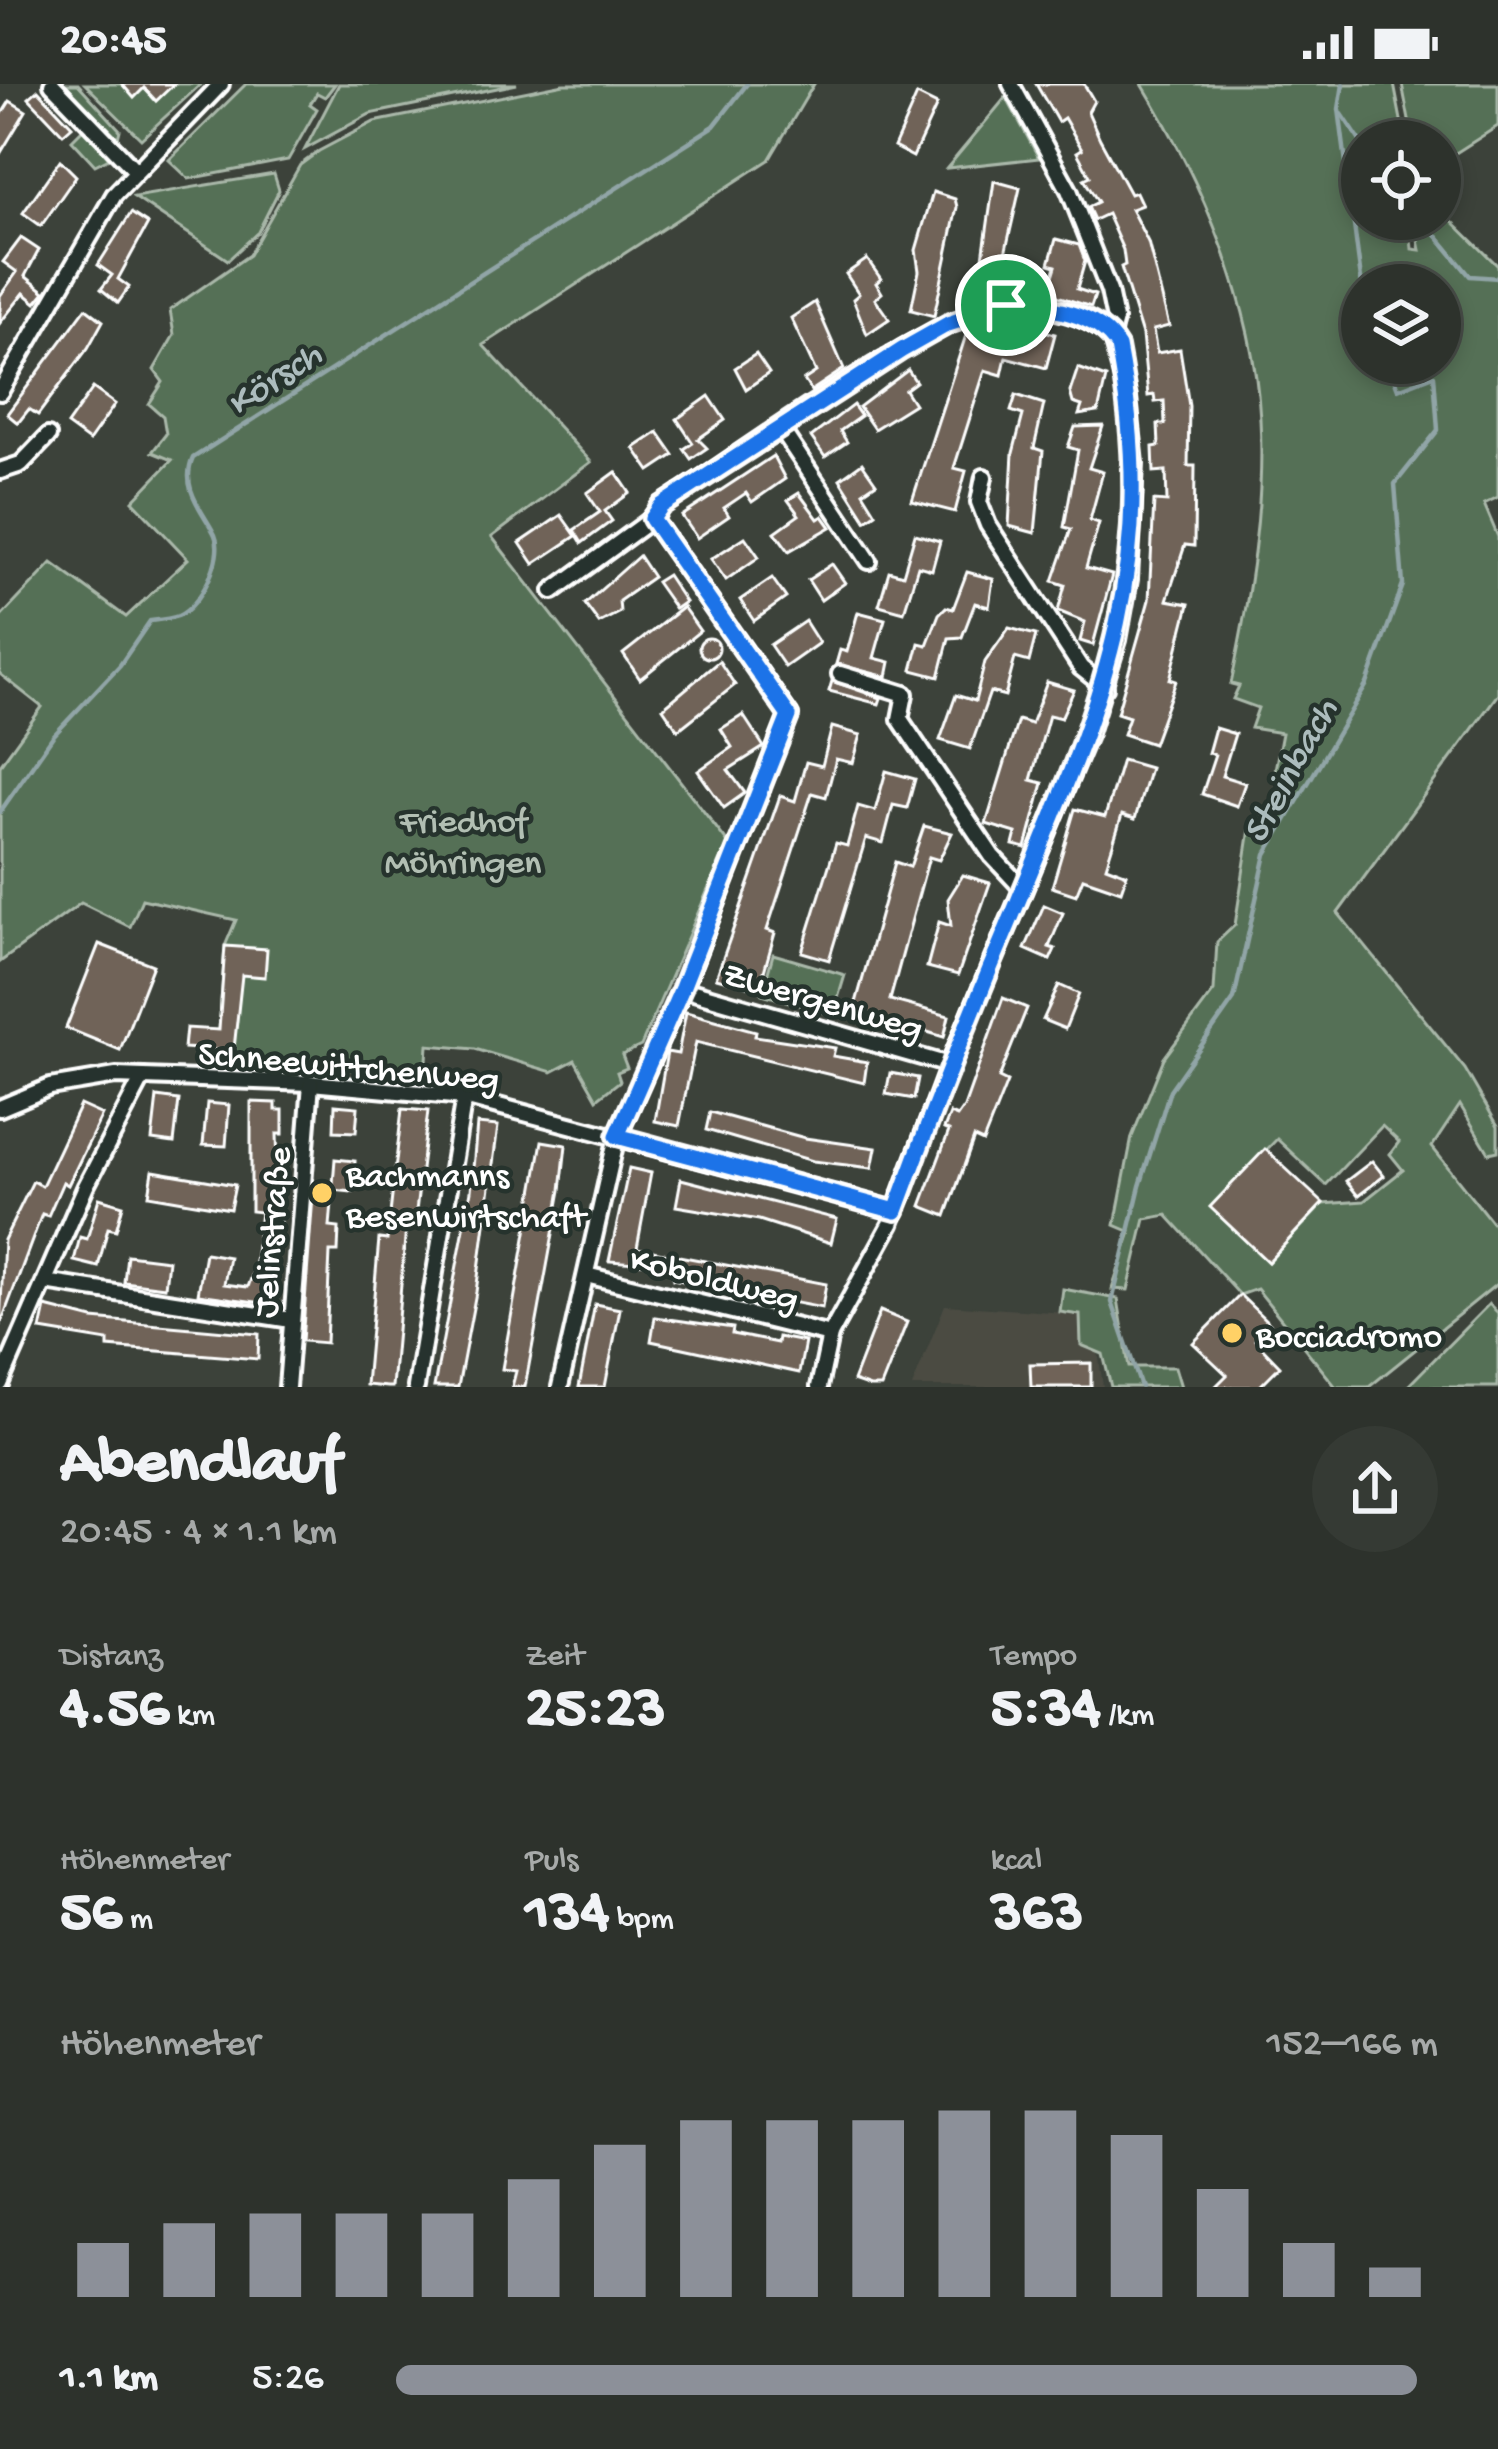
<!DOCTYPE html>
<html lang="de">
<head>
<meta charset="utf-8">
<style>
	:root { --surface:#2d322c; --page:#353a34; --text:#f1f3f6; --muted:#a7aaa9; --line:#484d48; --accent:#8c9099 }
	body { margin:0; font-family:"Gochi Hand",sans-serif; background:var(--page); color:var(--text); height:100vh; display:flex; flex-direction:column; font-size:45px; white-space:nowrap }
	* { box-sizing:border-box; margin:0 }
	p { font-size:39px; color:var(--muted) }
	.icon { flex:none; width:66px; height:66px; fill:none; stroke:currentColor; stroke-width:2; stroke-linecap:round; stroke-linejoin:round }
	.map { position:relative; height:1303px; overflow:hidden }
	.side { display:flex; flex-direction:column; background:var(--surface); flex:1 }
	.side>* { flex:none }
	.buttons { position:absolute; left:1341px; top:36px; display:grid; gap:24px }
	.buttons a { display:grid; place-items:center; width:120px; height:120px; border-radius:50%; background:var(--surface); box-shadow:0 6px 18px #0003,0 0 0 3px var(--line); font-size:60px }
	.pin { position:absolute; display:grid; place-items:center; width:102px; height:102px; color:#fff; margin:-51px; border:6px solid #fff; border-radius:50%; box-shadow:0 3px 12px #0007 }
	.round { display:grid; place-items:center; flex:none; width:126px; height:126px; border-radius:63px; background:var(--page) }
	.head { display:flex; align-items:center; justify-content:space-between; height:204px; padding:0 60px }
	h1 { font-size:66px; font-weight:700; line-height:90px }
	.figures { display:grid; grid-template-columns:repeat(3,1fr); gap:18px; height:204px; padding:12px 60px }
	.figures div { display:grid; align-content:center }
	.figures b { font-size:60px; font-weight:700 }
	.figures small { font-size:33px; font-weight:400 }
	.figures p { font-size:33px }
	.chart { height:336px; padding:24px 60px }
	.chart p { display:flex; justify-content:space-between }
	.chart svg { width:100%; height:216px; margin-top:12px; stroke:var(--accent); stroke-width:6 }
	ul { padding:0 60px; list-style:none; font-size:39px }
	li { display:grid; grid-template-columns:192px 144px 1fr; align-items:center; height:90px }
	li i { height:30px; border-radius:15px; background:var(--accent) }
	.status { display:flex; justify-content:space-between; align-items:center; height:84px; padding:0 60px; background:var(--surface); direction:ltr }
	.status svg { height:33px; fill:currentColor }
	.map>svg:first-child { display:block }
	.built { fill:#4b4c43 }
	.green { fill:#557056; stroke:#aab8aa; stroke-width:3; fill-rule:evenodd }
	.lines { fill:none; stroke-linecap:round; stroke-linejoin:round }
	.stream { stroke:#91a5a7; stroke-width:4.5 }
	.building { fill:#6f6459; stroke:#fff; stroke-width:3 }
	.minor-casing { stroke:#fff; stroke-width:22 }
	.minor { stroke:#26332d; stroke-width:14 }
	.route-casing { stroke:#fff; stroke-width:24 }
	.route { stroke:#1a73e8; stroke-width:15 }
	.poi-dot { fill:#ffd166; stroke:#26332d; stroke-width:4.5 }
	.labels { text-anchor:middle; stroke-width:9; stroke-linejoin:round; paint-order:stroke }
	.park-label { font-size:36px; fill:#b2bfb3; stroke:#26332d }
	.street-label { font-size:36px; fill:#fff; stroke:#26332d }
	.poi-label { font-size:36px; fill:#fff; stroke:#26332d; text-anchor:start }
	.water-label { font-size:39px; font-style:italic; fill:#acbcbd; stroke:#26332d }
</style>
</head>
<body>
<div class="status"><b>20:45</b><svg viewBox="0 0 49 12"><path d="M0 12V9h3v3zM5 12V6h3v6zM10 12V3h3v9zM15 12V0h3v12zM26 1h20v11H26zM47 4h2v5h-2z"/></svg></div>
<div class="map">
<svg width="1498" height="1303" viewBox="0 0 1498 1303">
	<rect width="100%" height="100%" fill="#3c423a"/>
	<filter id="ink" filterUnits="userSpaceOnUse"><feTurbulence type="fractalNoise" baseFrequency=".00833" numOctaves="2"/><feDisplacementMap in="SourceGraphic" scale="24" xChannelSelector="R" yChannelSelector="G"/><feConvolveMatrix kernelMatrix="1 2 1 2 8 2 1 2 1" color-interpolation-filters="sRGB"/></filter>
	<g filter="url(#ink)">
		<path class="built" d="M945 1221 1080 1230 1081 1261 1098 1268 1103 1303H912Z"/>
		<g class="green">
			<path d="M65 0H78L120 46 118 54Z"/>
			<path d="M85 0H122L134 13 144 4 156 16 168 0H201L141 55Z"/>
			<path d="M246 0H335L325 13 317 9 310 20 317 25 288 76 189 95 169 76Z"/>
			<path d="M339 0H517L370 30 305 65Z"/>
			<path d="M564 0H814L769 76 483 261 591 378 492 453 728 759 641 962 622 971 627 984 617 988 620 997 597 1015 575 976 552 988 475 965 428 961 426 992 217 973 225 862 236 836 142 815 130 843 81 819 0 878V681L42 623 0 590V534L52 479 126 533 188 475 133 417 172 376 152 368 166 350 163 332 149 320 163 298 154 286 174 251 170 226 249 171 300 81 319 67 374 38Z"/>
			<path d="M1142 0H1394L1405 57H1362V135H1409L1412 165 1420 166 1414 135H1440V125L1498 182V413L1484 420 1498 453V610L1338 829 1465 985 1498 1042V1067L1489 1069 1460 1021 1432 1063 1498 1146V1199L1369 1303H1336L1257 1205 1240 1211 1167 1131 1145 1135 1128 1206 1112 1205 1131 1148 1115 1141 1132 1053 1164 974 1214 907 1217 858 1235 841 1250 745 1292 702 1273 696 1282 649 1251 644 1258 624 1233 615 1239 602 1231 600C1249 515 1265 422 1260 335 1254 219 1202 98 1142 0ZM1362 201H1440V279H1362ZM1382 1042 1399 1058 1390 1070 1403 1086 1364 1117 1323 1120 1268 1178 1211 1123 1277 1055 1326 1101Z"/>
			<path d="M1402 0H1498V42L1440 79V57H1413Z"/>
			<path d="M1006 13 1039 74 947 84Z"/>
			<path d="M86 42 109 74 95 81 72 56Z"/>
			<path d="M274 90 279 106 258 148 228 176 134 113Z"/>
			<path d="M773 870 845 891 833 931 762 910Z"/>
			<path d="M1063 1205 1118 1215 1129 1283H1175L1181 1303H1111L1103 1270 1081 1261 1080 1231 1060 1228Z"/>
			<path d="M1489 1220 1498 1229V1303H1407Z"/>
		</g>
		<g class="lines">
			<g class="stream">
				<path d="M1343 0 1339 25 1362 203"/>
				<path d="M1342 30 1362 60"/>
				<path d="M1423 135 1470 192 1498 194"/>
				<path d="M0 728 53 652 120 581 150 537C159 536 170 535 178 532 200 523 225 473 215 451 205 429 179 405 193 374L714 42 747 0"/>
				<path d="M1141 1303 1112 1218 1140 1102 1170 1006 1234 915 1266 770 1367 600 1403 501 1395 400 1438 346 1434 291 1398 305 1388 279"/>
			</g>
		</g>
		<g class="building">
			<path d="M122 0H174L156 17 144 4 134 14Z"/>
			<path d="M1036 0H1084L1094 17 1088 28 1100 55 1130 110 1136 108 1142 121 1131 125 1148 158 1169 242 1153 246 1157 269 1180 265 1189 322 1188 382H1195L1194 462 1185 461 1167 516 1189 520 1170 595 1176 597 1153 660 1123 650 1129 633 1117 629 1149 516 1154 417 1167 418 1166 387 1154 388 1153 363 1159 362 1158 340H1165L1164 317 1155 318 1154 311 1148 312 1142 251 1121 183 1125 181 1123 166 1107 130 1094 136 1088 123 1098 118 1084 95 1090 92 1077 68 1082 65 1064 34 1058 38Z"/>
			<path d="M38 6 72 42 63 50 29 14Z"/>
			<path d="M917 11 937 21 913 73 894 63Z"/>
			<path d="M10 17 26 27 0 70V33Z"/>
			<path d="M60 76 76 92 41 142 23 129Z"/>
			<path d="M994 97 1020 104 1005 170 1011 172 1005 202 980 195Z"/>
			<path d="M933 108 955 115 957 123 934 232 911 226 919 187 916 166Z"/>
			<path d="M131 129 148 140 118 195 129 203 118 219 101 205 112 191 98 181Z"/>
			<path d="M21 154 39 166 25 192 45 208 36 219 24 209 0 239V212L17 188 3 178Z"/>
			<path d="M1056 155 1079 161 1085 177 1077 205 1095 211 1091 223 1048 209 1056 182 1049 180Z"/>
			<path d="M867 175 881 195 876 199 882 209 875 215 889 235 867 250 853 215 859 210 846 190Z"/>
			<path d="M815 218 844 285 811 307 804 296 816 288 791 234Z"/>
			<path d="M86 224 103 237 88 264 38 331 29 325 18 339 7 330Z"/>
			<path d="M1027 242 1055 250 1046 284 1006 273 1002 291 985 286 954 384 966 387 955 428 912 417 967 248 998 256 1001 245 1024 251Z"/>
			<path d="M756 270 769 289 746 305 735 284Z"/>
			<path d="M1078 284 1106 294 1098 328 1079 331 1082 322 1073 319 1070 308Z"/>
			<path d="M908 286 916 298 905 306 914 320 874 345 859 323Z"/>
			<path d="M93 304 115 320 89 357 67 341Z"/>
			<path d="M1016 311 1044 320 1034 364 1043 367 1035 449 1009 442 1013 369 1023 331 1011 327Z"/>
			<path d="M709 312 725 336 698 355 707 364 691 375 684 365 693 359 677 335Z"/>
			<path d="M853 321 861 332 840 347 847 358 825 373 811 353Z"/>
			<path d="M1103 342 1089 384 1103 388 1090 436 1099 439 1086 484 1112 491 1093 561 1080 557 1085 538 1058 527 1065 501 1053 497 1071 445 1064 443 1078 366 1068 363 1075 343Z"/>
			<path d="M658 348 674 371 650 387 634 364Z"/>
			<path d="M773 372 785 395 752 418 746 409 724 424 729 432 697 454 682 432Z"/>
			<path d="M862 379 876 399 863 408 876 429 866 436 840 395Z"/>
			<path d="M616 388 630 409 605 427 612 437 582 459 574 446 600 428 587 409Z"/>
			<path d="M799 409 818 435 823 432 831 443 789 467 775 448 799 431 788 416Z"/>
			<path d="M561 431 576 452 534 480 520 459Z"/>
			<path d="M915 450 940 457 932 486 918 482 904 528 879 521 889 487 903 491Z"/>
			<path d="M745 453 759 473 726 496 711 475Z"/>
			<path d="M639 472 653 493 619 517 620 528 599 539 585 520Z"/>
			<path d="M832 480 845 499 821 516 808 496Z"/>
			<path d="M967 488 993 495 989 523 975 519 962 553 949 554 939 593 912 586 919 559 927 561 939 530 946 523 953 525Z"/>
			<path d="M667 491 685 518 675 525 656 498Z"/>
			<path d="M772 494 786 514 754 537 740 516Z"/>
			<path d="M683 523 700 547 640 595 623 570Z"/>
			<path d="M858 528 885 535 874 574 890 578 887 593 836 580 840 566 847 568Z"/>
			<path d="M805 537 819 559 785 583 770 561Z"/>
			<path d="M1009 544 1036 551 1029 578 1015 574 1005 612 990 608 970 665 940 656 956 611 975 617 985 578Z"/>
			<circle cx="709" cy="564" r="10"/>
			<path d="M719 577 735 601 678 646 663 624Z"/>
			<path d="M832 597 881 614 879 620 829 607Z"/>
			<path d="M1047 598 1074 606 1061 634 1049 631 1031 696 1043 699 1026 764 1013 761 1016 749 986 740 1018 636 1031 640Z"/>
			<path d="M743 631 764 663 728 686 745 709 724 724 698 687 732 663 721 645Z"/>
			<path d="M832 643 861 651 853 679 836 675 826 713 812 709 767 846 775 849 759 905 716 894 780 712 795 717 806 678 822 682Z"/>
			<path d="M1215 644 1235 650 1222 692 1245 699 1237 722 1202 710 1215 671 1208 669Z"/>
			<path d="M1122 676 1150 684 1135 735 1122 731 1106 782 1127 790 1121 807 1083 794 1076 811 1052 803 1075 725 1105 733Z"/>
			<path d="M886 687 915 695 907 724 893 721 883 759 866 754 829 876 802 868 836 759 847 762 858 722 875 727Z"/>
			<path d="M924 742 952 749 939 776 929 773 890 916 949 932 944 953 854 926 895 778 910 783Z"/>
			<path d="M963 791 990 799 958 891 927 883 939 838 951 842 948 815Z"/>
			<path d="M1044 821 1063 829 1049 863 1055 865 1050 876 1025 865Z"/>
			<path d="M99 860 153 881 120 966 66 944Z"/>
			<path d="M225 862 267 865 265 893 242 891 233 974 217 973V966L184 964 186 944 219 946Z"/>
			<path d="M1059 901 1079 910 1065 945 1043 936Z"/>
			<path d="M1003 914 1027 924 999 994 1007 998 983 1058 974 1054 946 1132 921 1122 949 1047 944 1045 950 1030 957 1033 964 1023Z"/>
			<path d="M686 928 756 947 755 952 835 964 833 972 867 978 864 999 696 958 679 1042 655 1037 667 968 678 970Z"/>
			<path d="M890 989 918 994 914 1015 886 1010Z"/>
			<path d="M157 1013 179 1016 174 1059 152 1056Z"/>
			<path d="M251 1018 276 1019V1026H283V1050H277L280 1140 270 1220 198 1210 205 1169 229 1173 224 1200 248 1203 254 1186 261 1128 251 1127Z"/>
			<path d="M207 1019 229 1021 226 1062 203 1061Z"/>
			<path d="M80 1021 102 1031 68 1101 63 1098 48 1132 42 1130 0 1242 4 1156 33 1097 42 1102Z"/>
			<path d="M335 1021 358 1023 356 1048 334 1047Z"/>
			<path d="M402 1025 428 1027 414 1144 406 1143 392 1303H387L366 1301 379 1155 387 1156Z"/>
			<path d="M710 1028 805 1054 876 1064 872 1084 813 1077 706 1046Z"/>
			<path d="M477 1040 498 1042 476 1208 458 1303H434L471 1107Z"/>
			<path d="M542 1057 566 1061 561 1106 525 1303H512L516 1287 502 1285Z"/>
			<path d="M1265 1065 1323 1119 1268 1178 1210 1123Z"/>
			<path d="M335 1075 355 1077 353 1108 333 1106 330 1143 339 1144 338 1168H330L326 1259 302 1257 314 1099 333 1100Z"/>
			<path d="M1372 1077 1384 1092 1358 1112 1346 1097Z"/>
			<path d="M629 1084 651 1089 637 1164 826 1200 822 1224 673 1195 675 1182 609 1177Z"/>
			<path d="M153 1087 235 1101 230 1125 149 1111Z"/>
			<path d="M681 1095 837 1135 831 1159 759 1136 676 1122Z"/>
			<path d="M99 1114 123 1121 116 1146 108 1144 98 1183 74 1177 80 1153 87 1155Z"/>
			<path d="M127 1171 168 1176 165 1203 124 1198Z"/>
			<path d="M1240 1211 1270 1240 1255 1256 1280 1282 1259 1303H1215L1227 1291 1193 1259Z"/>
			<path d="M595 1220 620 1225 605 1303H579Z"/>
			<path d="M46 1223 93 1235 259 1250 258 1275 108 1263V1257L41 1246Z"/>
			<path d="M880 1227 907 1238 881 1303H870L853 1297Z"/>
			<path d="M655 1233 733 1244 732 1250 777 1259 778 1253 805 1258 799 1289 651 1257Z"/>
			<path d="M1091 1279V1303H1031L1030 1280Z"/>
		</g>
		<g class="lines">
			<defs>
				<g id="minor">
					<path d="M52 0 134 85"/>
					<path d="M0 308 114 111 221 0"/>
					<path d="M781 345 869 477"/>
					<path d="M0 387 21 380 48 352"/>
					<path d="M984 393 979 418 988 441 1081 584 1105 603"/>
					<path d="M553 507 652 435 661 422C734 375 933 227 1008 221 1045 218 1081 231 1111 251"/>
					<path d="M840 590 905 610 900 635 992 772 1023 805"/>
					<path d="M683 905 949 981"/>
					<path d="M0 1024 50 1003 116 992 311 999 464 1013 896 1127"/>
					<path d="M586 1191 830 1251"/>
					<path d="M45 1198 291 1236"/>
					<path d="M0 1300 86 1102 143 993"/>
					<path d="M287 1303 311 999"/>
					<path d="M416 1303 464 1013"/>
					<path d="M560 1303 617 1052 683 905 789 631 652 435"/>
					<path d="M819 1303 830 1251 891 1140 949 981 1089 649 1118 556 1129 495 1135 380 1128 314 1111 251 1115 236 1109 207 1069 106 1011 0"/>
				</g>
			</defs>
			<use href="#minor" class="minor-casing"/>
			<use href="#minor" class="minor"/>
		</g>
	</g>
	<g class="lines" filter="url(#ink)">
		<defs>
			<path id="route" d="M1006 221C1044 222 1097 227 1118 263 1161 487 1100 619 1017 820 974 921 934 1023 896 1127L617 1052 682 904 789 632 652 435 661 422 902 266 948 240Z"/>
		</defs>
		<use href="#route" class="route-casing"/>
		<use href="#route" class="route"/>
	</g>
	<g class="poi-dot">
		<circle cx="322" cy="1109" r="12"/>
		<circle cx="1232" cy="1249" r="12"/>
	</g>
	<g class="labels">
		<g class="park-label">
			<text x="463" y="747">Friedhof<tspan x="463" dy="41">Möhringen</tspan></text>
		</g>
		<g class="street-label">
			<text transform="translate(824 914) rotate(16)" y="13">Zwergenweg</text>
			<text transform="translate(349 979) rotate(5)" y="13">Schneewittchenweg</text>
			<text transform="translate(269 1148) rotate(-85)" y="13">Jelinstraße</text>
			<text transform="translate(715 1192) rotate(14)" y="13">Koboldweg</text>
		</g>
		<g class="poi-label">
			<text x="346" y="1101">Bachmanns<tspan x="346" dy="41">Besenwirtschaft</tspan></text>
			<text x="1256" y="1262">Bocciadromo</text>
		</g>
		<g class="water-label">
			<text transform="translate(272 292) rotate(-33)" y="14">Körsch</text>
			<text transform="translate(1287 685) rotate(-61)" y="14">Steinbach</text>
		</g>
	</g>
</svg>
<div class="buttons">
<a><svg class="icon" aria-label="locate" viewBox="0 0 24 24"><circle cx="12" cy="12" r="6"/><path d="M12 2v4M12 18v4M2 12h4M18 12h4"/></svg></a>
<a><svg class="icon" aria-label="layers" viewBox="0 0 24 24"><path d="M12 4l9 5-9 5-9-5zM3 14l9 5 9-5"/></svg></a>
</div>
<div class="pin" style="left:1006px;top:221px;background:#1e9e55"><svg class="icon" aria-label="arrive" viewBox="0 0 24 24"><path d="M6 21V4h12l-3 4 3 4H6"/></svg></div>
</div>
<section class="side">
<div class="head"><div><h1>Abendlauf</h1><p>20:45 · 4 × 1.1 km</p></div><a class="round"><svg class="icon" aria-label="share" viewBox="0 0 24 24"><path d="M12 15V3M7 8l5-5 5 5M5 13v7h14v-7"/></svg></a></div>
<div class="figures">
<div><p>Distanz</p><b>4.56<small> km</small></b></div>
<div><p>Zeit</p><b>25:23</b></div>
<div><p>Tempo</p><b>5:34<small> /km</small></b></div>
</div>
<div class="figures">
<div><p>Höhenmeter</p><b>56<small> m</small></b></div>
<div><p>Puls</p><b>134<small> bpm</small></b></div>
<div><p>kcal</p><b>363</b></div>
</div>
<div class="chart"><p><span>Höhenmeter</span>152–166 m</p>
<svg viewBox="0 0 160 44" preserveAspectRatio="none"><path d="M5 44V33M15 44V29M25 44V27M35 44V27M45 44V27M55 44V20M65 44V13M75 44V8M85 44V8M95 44V8M105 44V6M115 44V6M125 44V11M135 44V22M145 44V33M155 44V38"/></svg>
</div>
<ul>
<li><b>1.1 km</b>5:26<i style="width:98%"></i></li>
</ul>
</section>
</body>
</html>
